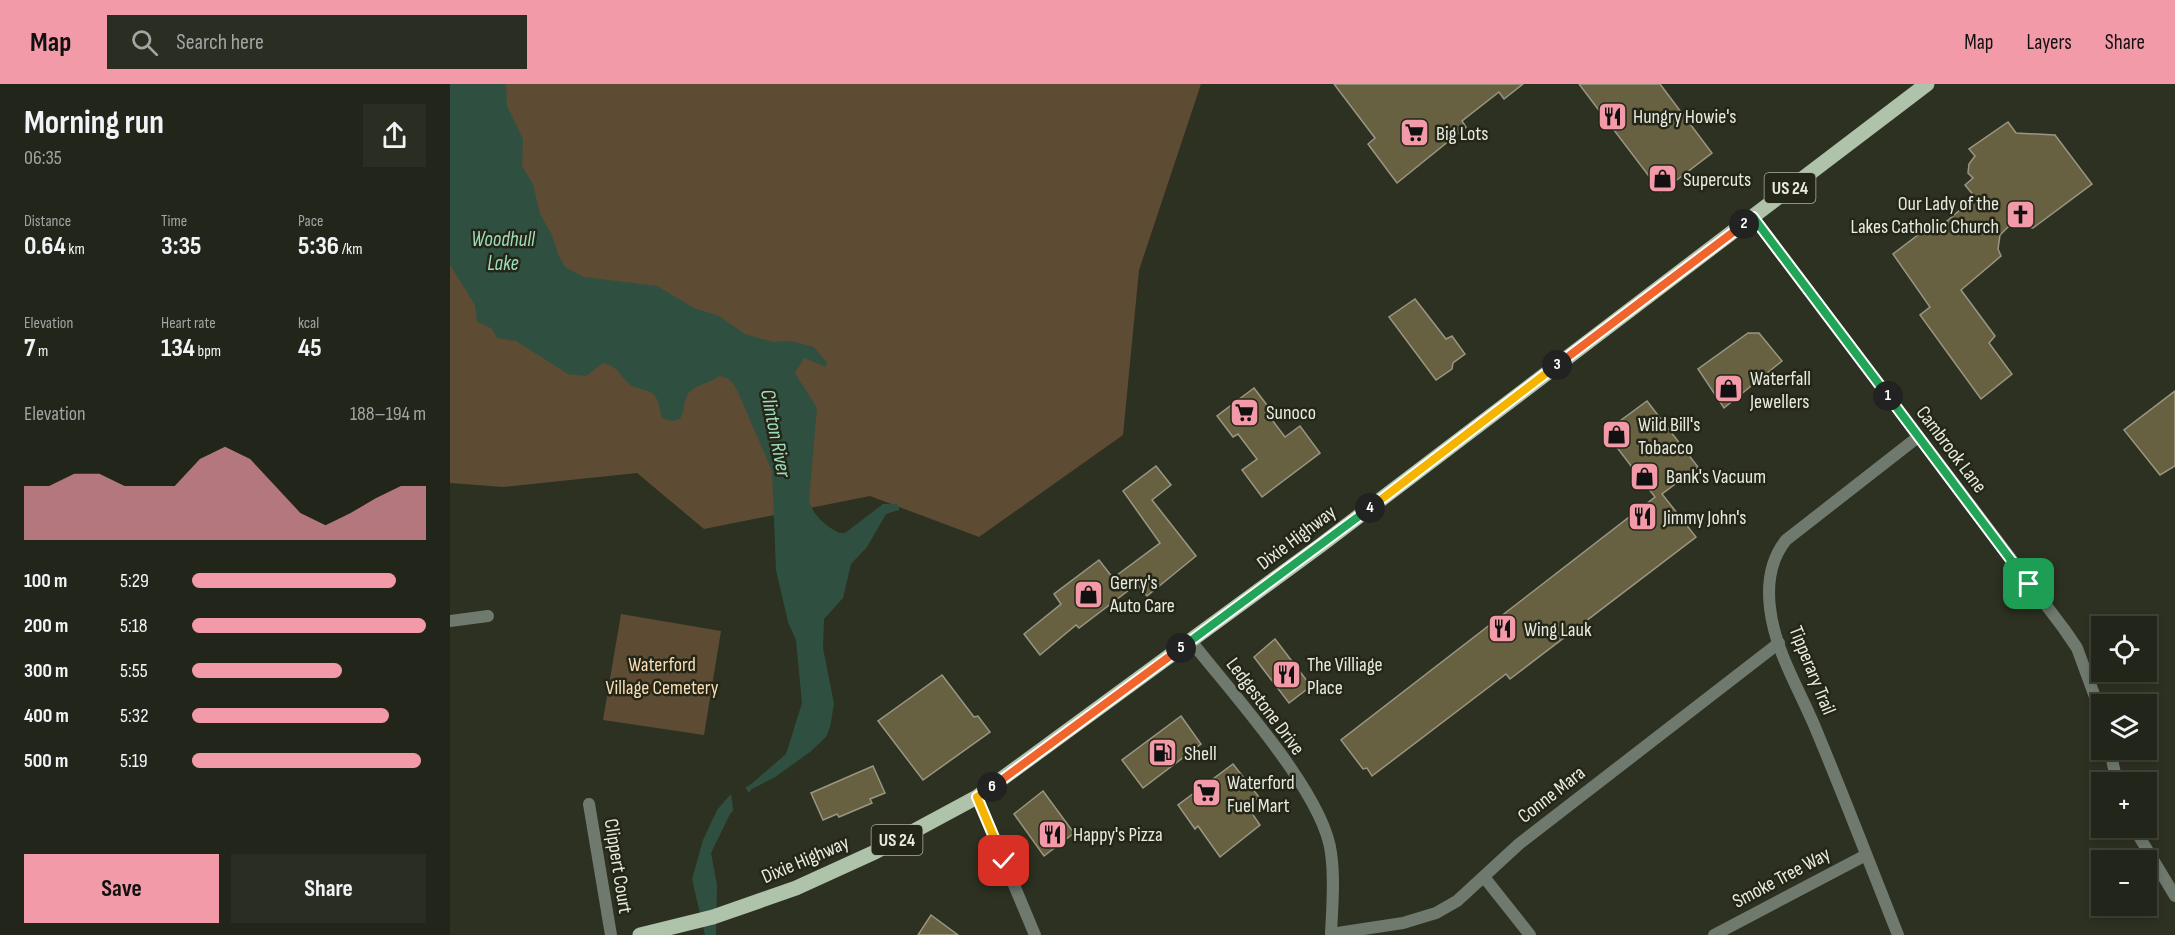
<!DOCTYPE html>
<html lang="en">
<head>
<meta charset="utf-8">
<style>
	:root { --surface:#222519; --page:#2a2d22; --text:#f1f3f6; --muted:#a2a5a2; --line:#3f4238; --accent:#f39aa8 }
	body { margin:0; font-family:"Sofia Sans Condensed",sans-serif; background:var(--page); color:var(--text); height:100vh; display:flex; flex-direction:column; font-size:22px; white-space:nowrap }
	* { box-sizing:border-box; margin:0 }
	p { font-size:20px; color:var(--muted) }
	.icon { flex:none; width:33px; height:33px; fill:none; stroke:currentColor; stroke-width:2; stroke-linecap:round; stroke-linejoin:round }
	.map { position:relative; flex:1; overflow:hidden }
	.drawer { display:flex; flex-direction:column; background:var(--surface); width:450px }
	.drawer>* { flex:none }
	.tools { position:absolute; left:1641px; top:532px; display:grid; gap:12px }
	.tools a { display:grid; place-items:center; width:66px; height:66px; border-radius:0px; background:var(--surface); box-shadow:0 3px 9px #0003,0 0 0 2px var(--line); font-size:30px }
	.pin { position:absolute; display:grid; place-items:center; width:51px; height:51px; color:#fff; margin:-26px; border-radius:12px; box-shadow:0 3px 9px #0006 }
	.km { position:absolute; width:30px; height:30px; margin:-15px; border-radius:50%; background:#222; color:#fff; font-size:16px; line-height:30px; text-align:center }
	.round { display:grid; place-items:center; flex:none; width:63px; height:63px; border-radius:0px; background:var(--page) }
	.head { display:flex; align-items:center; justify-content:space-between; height:102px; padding:0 24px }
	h1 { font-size:33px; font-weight:700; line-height:45px }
	.figures { display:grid; grid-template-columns:repeat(3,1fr); gap:9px; height:102px; padding:6px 24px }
	.figures div { display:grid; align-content:center }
	.figures b { font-size:26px; font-weight:700 }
	.figures small { font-size:16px; font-weight:400 }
	.figures p { font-size:16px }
	.chart { height:168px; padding:12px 24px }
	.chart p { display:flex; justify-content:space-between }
	.chart svg { width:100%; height:108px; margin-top:6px; fill:var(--accent); opacity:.7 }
	.action { display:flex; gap:12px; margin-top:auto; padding:12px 24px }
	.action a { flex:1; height:69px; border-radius:0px; background:var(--accent); color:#111; font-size:24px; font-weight:700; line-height:69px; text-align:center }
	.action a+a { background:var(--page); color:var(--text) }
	ul { padding:0 24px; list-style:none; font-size:20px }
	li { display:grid; grid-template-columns:96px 72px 1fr; align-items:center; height:45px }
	li i { height:15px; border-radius:8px; background:var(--accent) }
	header { display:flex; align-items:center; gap:36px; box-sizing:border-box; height:84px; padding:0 30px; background:var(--accent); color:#111 }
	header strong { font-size:28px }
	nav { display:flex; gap:33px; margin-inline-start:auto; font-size:21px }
	.search { width:420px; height:54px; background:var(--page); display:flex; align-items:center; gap:15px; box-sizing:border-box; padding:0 21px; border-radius:0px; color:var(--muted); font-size:22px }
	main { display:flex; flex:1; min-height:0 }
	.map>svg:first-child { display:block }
	.green { fill:#5d4c33 }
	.water { fill:#2f5040 }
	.pier { fill:#2d3121 }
	.building { fill:#686141; stroke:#9a9683; stroke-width:1.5 }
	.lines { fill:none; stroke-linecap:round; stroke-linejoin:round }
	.minor { stroke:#6f796d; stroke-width:12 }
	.tertiary { stroke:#6f796d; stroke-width:12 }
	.primary { stroke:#aec3aa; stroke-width:15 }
	.split-1-casing { stroke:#fff; stroke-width:12 }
	.split-2-casing { stroke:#fff; stroke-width:12 }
	.split-3-casing { stroke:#fff; stroke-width:12 }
	.split-4-casing { stroke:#fff; stroke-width:12 }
	.split-5-casing { stroke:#fff; stroke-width:12 }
	.split-6-casing { stroke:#fff; stroke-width:12 }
	.split-7-casing { stroke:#fff; stroke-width:12 }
	.split-1 { stroke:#22a559; stroke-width:8 }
	.split-2 { stroke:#22a559; stroke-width:8 }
	.split-3 { stroke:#f0652b; stroke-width:8 }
	.split-4 { stroke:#f5b400; stroke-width:8 }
	.split-5 { stroke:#22a559; stroke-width:8 }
	.split-6 { stroke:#f0652b; stroke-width:8 }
	.split-7 { stroke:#f5b400; stroke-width:8 }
	.labels { text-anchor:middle; stroke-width:5; stroke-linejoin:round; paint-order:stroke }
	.shield { fill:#242718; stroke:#aeb0a5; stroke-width:1.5 }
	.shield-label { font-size:18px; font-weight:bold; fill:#e9ebe1 }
	.poi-label { font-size:20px; fill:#e9ebe1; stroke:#242718; text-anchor:start }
	.street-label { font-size:20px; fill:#e9ebe1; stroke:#242718 }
	.park-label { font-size:20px; fill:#fcdeb6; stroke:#242718 }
	.water-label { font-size:21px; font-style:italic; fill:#9eddbe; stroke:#242718 }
</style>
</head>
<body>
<header>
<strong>Map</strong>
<div class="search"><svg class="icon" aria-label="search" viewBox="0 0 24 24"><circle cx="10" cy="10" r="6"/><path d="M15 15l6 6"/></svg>Search here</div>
<nav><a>Map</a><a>Layers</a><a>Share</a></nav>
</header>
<main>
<section class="drawer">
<div class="head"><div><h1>Morning run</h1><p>06:35</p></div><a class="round"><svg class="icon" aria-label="share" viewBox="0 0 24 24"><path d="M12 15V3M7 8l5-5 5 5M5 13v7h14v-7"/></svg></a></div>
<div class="figures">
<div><p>Distance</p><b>0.64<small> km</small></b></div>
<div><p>Time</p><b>3:35</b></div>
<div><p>Pace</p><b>5:36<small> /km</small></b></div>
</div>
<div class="figures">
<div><p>Elevation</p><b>7<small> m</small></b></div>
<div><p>Heart rate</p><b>134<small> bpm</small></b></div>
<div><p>kcal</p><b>45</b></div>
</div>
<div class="chart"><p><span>Elevation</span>188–194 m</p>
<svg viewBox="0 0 160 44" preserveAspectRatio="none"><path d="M0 44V22L10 22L20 17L30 17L40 22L50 22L60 22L70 11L80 6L90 11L100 22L110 33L120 38L130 33L140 27L150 22L160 22V44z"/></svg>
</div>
<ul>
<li><b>100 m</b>5:29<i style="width:87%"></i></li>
<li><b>200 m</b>5:18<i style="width:100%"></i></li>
<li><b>300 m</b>5:55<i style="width:64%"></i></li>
<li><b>400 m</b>5:32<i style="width:84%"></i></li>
<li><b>500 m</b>5:19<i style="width:98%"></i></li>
</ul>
<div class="action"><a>Save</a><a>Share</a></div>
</section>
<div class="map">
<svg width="1725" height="851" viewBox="0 0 1725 851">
	<rect width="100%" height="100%" fill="#2d3121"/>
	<g class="green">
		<path d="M0 0H751L689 186 673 351 529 453 420 412 254 445 187 389 53 403 0 399Z"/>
		<path d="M171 530 271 547 254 651 153 636Z"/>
	</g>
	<path class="water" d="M0 0H56L57 22 73 55 72 82 83 100 90 130 101 149 109 172 115 183 134 193 207 202 244 224 269 232 295 250 323 258 341 257 364 263 377 279 376 283 354 274 345 289 367 324 359 416C363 432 375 441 389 449H395L433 420H447L449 423V426L436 430 417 463 401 480 393 514 374 535 373 564 384 620 380 643 376 653 360 668 325 693 302 705 280 730 261 769 267 801 266 851H255L242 795 253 756 267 726 280 711 300 701 336 670 352 619 346 556 338 538 326 486 322 387 287 306C283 298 279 293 269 292 261 299 241 302 237 312 233 319 235 327 230 335L224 337 213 335C209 328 210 318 205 312 199 304 186 306 179 300 170 292 167 281 153 279L136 292 118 290 66 257 47 254 41 244 27 238 25 221 0 181Z"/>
	<path class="pier" d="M294 701 300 711 283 726 281 708Z"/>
	<g class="building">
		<path d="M884 0H1073L1054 15 1049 8 1012 37 1016 43 947 99 918 60 925 54Z"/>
		<path d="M1129 0H1210L1262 69 1211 108Z"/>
		<path d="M1558 38 1566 49 1605 51 1642 100 1583 144 1561 140 1550 151 1548 165 1551 172 1511 206 1545 252 1539 259 1562 290 1531 315 1470 231 1480 223 1443 170 1485 138 1490 143 1525 113 1515 101 1523 94 1518 89 1519 80 1525 72 1519 65Z"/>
		<path d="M965 215 996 255 1002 252 1015 270 1003 279 1002 285 986 296 939 233Z"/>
		<path d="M1298 249H1309L1332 277 1274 324 1248 285Z"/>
		<path d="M804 304 820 325 816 328 835 353 850 342 870 369 812 413 792 386 807 375 788 350 783 353 767 332Z"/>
		<path d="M1725 307V382L1710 391 1674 346Z"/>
		<path d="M1197 317 1248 383 1212 410 1246 453 1060 595 1056 590 922 692 917 684 913 685 891 656 1205 413 1155 348Z"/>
		<path d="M706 382 721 401 702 416 746 472 697 512 687 500 629 544 626 541 590 571 574 550 611 520 604 510 649 476 663 494 710 459 673 407Z"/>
		<path d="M825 555 861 602 839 619 804 573Z"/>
		<path d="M492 591 524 633 528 632 540 648 473 696 428 637Z"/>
		<path d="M731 632 751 660 693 704 672 676Z"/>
		<path d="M783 680 809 713 797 722 810 741 770 773 748 742 745 745 728 721Z"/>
		<path d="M423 682 435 709 420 715 422 719 389 733 387 730 373 736 361 709Z"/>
		<path d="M593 707 624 749 594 772 564 730Z"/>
		<path d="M481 831 508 851H468Z"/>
	</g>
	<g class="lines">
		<g class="minor">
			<path d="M1303 133 1614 545 1627 564 1652 632"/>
			<path d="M0 537 38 532"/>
			<path d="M741 557C780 607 874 709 881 769 885 796 882 824 881 851"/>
			<path d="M1660 666 1667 699"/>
			<path d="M139 720 161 851"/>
			<path d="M1684 744 1725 812"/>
			<path d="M1034 793 1080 851"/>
			<path d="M881 850 953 839 986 829 1007 817 1069 760 1329 559"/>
			<path d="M1264 851 1416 771"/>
			<path d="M1448 851C1421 783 1395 715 1367 648 1351 608 1325 568 1320 524 1317 499 1320 476 1336 456L1468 353"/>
		</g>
		<path class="tertiary" d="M527 713 585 851"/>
		<path class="primary" d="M190 851 263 833 346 804 425 768 527 713 871 461 1477 0"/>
	</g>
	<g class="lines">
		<defs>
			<path id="split-1" d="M1438 312 1579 500"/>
			<path id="split-2" d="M1294 140 1303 133 1438 312"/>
			<path id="split-3" d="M1107 281 1294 140"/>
			<path id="split-4" d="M920 424 1107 281"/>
			<path id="split-5" d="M731 564 920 424"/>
			<path id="split-6" d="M542 703 731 564"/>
			<path id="split-7" d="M542 703 527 713 554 777"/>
		</defs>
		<use href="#split-1" class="split-1-casing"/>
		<use href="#split-2" class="split-2-casing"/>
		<use href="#split-3" class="split-3-casing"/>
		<use href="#split-4" class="split-4-casing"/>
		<use href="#split-5" class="split-5-casing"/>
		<use href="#split-6" class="split-6-casing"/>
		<use href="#split-7" class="split-7-casing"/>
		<use href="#split-1" class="split-1"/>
		<use href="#split-2" class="split-2"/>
		<use href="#split-3" class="split-3"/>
		<use href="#split-4" class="split-4"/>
		<use href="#split-5" class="split-5"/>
		<use href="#split-6" class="split-6"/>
		<use href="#split-7" class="split-7"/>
	</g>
	<defs>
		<symbol id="restaurant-square" viewBox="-11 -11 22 22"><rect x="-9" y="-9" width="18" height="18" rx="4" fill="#f39aa8" stroke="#242718"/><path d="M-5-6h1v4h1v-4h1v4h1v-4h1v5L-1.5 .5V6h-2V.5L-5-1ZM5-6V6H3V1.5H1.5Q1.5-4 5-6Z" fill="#111"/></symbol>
		<symbol id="supermarket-square" viewBox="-11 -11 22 22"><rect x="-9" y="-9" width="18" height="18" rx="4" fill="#f39aa8" stroke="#242718"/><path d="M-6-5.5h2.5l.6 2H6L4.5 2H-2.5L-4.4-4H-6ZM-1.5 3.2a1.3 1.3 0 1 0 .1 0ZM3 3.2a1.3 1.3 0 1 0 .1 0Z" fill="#111"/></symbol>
		<symbol id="shop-square" viewBox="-11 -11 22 22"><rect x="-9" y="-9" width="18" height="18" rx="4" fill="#f39aa8" stroke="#242718"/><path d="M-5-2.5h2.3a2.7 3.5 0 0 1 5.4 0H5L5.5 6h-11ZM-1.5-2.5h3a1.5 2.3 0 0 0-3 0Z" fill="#111"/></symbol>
		<symbol id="church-square" viewBox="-11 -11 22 22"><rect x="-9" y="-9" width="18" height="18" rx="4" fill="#f39aa8" stroke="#242718"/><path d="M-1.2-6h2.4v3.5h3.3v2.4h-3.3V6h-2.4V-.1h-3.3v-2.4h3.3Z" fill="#111"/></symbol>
		<symbol id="fuel-square" viewBox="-11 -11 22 22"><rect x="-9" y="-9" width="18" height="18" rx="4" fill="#f39aa8" stroke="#242718"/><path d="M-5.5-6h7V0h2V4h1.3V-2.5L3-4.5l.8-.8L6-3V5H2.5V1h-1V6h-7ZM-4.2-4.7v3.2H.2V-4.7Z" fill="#111"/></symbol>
	</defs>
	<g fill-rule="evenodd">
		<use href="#restaurant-square" x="1146" y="16" width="33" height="33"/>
		<use href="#supermarket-square" x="948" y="32" width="33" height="33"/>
		<use href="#shop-square" x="1196" y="78" width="33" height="33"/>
		<use href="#church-square" x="1554" y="114" width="33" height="33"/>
		<use href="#shop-square" x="1262" y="288" width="33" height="33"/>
		<use href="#supermarket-square" x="778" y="312" width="33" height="33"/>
		<use href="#shop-square" x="1150" y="334" width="33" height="33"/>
		<use href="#shop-square" x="1178" y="376" width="33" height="33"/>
		<use href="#restaurant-square" x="1176" y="416" width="33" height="33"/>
		<use href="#shop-square" x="622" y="494" width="33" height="33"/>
		<use href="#restaurant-square" x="1036" y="528" width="33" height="33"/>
		<use href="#restaurant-square" x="820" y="574" width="33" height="33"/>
		<use href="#fuel-square" x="696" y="652" width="33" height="33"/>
		<use href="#supermarket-square" x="740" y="692" width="33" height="33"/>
		<use href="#restaurant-square" x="586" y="734" width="33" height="33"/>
	</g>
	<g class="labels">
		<g class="shield">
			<rect x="1314.5" y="89" width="51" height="30" rx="4.5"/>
			<rect x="421.5" y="741" width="51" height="30" rx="4.5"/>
		</g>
		<g class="shield-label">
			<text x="1340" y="110">US 24</text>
			<text x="447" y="762">US 24</text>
		</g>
		<g class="poi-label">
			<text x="1183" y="39">Hungry Howie's</text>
			<text x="986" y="56">Big Lots</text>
			<text x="1233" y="102">Supercuts</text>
			<text x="1549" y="126" text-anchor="end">Our Lady of the<tspan x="1549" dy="23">Lakes Catholic Church</tspan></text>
			<text x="1300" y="301">Waterfall<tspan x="1300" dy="23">Jewellers</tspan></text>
			<text x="816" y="335">Sunoco</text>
			<text x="1188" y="347">Wild Bill's<tspan x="1188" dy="23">Tobacco</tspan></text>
			<text x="1216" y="399">Bank's Vacuum</text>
			<text x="1213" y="440">Jimmy John's</text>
			<text x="660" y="505">Gerry's<tspan x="660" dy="23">Auto Care</tspan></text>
			<text x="1074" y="552">Wing Lauk</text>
			<text x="857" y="587">The Villiage<tspan x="857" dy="23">Place</tspan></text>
			<text x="734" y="676">Shell</text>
			<text x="777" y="705">Waterford<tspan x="777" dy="23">Fuel Mart</tspan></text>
			<text x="623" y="757">Happy's Pizza</text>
		</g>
		<g class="street-label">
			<text transform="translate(1502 365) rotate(53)" y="7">Cambrook Lane</text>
			<text transform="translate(846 453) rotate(-37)" y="7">Dixie Highway</text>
			<text transform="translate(1363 586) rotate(68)" y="7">Tipperary Trail</text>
			<text transform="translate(816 622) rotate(53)" y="7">Ledgestone Drive</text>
			<text transform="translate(1101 710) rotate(-38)" y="7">Conne Mara</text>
			<text transform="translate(355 775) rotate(-23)" y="7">Dixie Highway</text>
			<text transform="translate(169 782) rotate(81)" y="7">Clippert Court</text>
			<text transform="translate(1331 793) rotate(-28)" y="7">Smoke Tree Way</text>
		</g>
		<g class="park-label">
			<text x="212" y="587">Waterford<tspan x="212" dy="23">Village Cemetery</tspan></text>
		</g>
		<g class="water-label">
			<text x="53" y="162">Woodhull<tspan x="53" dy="24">Lake</tspan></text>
			<text transform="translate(326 349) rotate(79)" y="7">Clinton River</text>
		</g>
	</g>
</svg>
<div class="tools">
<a><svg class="icon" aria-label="locate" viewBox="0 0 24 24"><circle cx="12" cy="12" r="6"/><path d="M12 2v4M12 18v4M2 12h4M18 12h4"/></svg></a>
<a><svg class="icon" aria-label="layers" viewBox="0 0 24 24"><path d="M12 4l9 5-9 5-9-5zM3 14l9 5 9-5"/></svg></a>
<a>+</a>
<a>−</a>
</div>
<div class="pin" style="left:1579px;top:500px;background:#1e9e55"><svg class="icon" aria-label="arrive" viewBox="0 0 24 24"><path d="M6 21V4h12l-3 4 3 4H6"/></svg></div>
<div class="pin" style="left:554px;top:777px;background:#d93025"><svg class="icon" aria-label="check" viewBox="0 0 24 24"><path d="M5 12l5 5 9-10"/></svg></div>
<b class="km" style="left:1438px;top:312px">1</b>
<b class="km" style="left:1294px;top:140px">2</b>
<b class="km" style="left:1107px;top:281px">3</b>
<b class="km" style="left:920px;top:424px">4</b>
<b class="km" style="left:731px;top:564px">5</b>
<b class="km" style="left:542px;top:703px">6</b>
</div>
</main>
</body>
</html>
